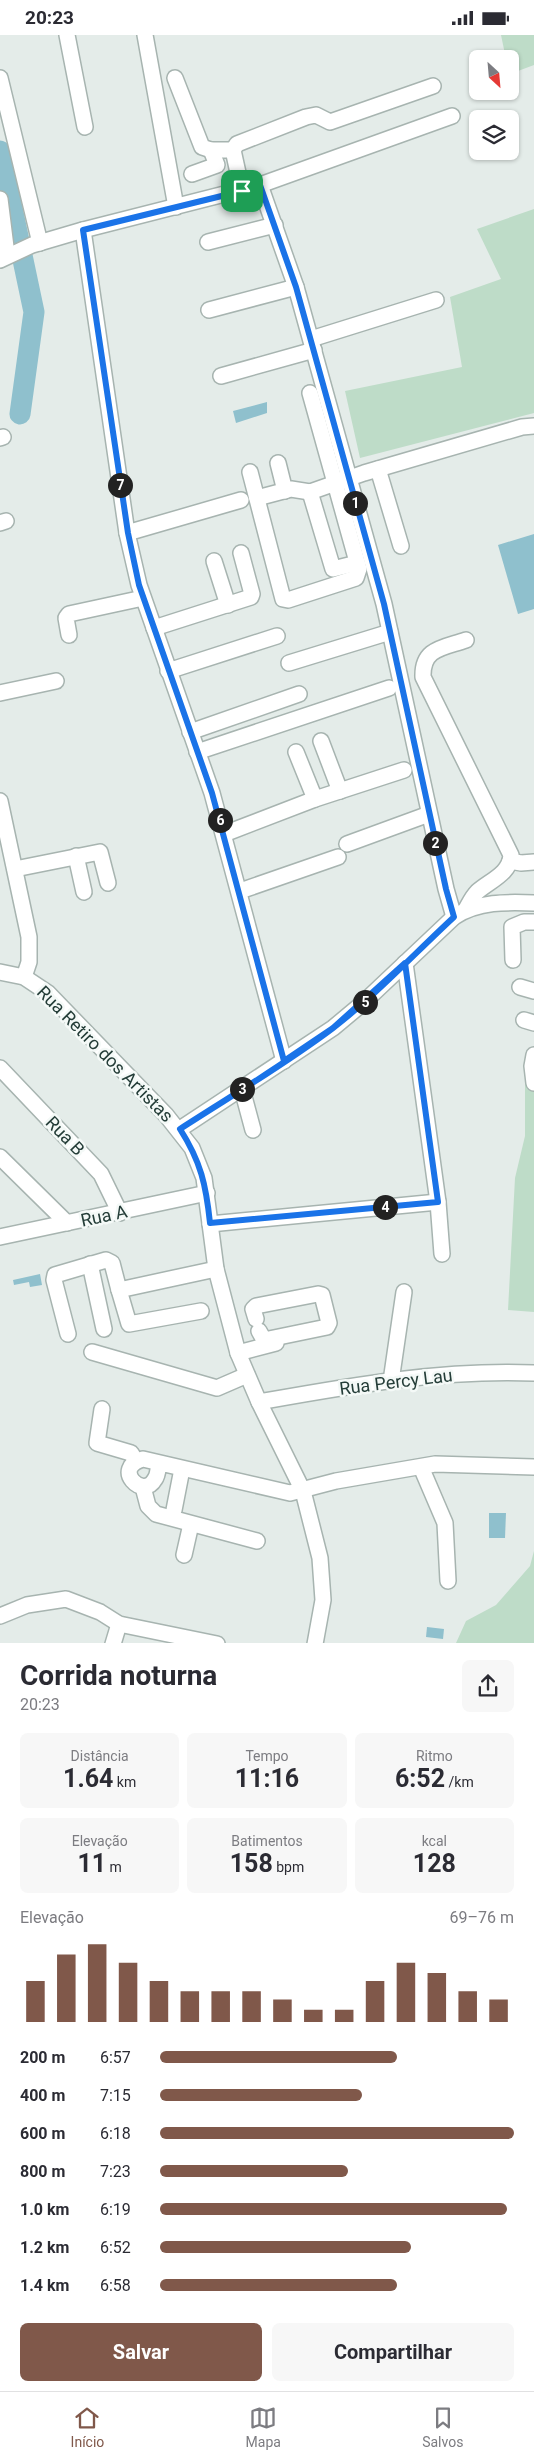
<!DOCTYPE html>
<html lang="pt">
<head>
<meta charset="utf-8">
<style>
	:root { --surface:#fff; --page:#f7f7f7; --text:#2b2b33; --muted:#7c7c81; --line:#e1e1e2; --accent:#80584a }
	body { margin:0; font-family:Roboto,sans-serif; background:var(--page); color:var(--text); height:100vh; display:flex; flex-direction:column; font-size:19px; white-space:nowrap }
	* { box-sizing:border-box; margin:0 }
	p { font-size:16px; color:var(--muted) }
	.icon { flex:none; width:28px; height:28px; fill:none; stroke:currentColor; stroke-width:2; stroke-linecap:round; stroke-linejoin:round }
	.map { position:relative; height:1608px; overflow:hidden }
	.sheet { display:flex; flex-direction:column; background:var(--surface); flex:1 }
	.sheet>* { flex:none }
	.needle { width:32px; rotate:154deg }
	.controls { position:absolute; left:469px; top:15px; display:grid; gap:10px }
	.controls a { display:grid; place-items:center; width:50px; height:50px; border-radius:8px; background:var(--surface); box-shadow:0 1px 4px #0004; font-size:25px }
	.pin { position:absolute; display:grid; place-items:center; width:42px; height:42px; color:#fff; margin:-21px; border-radius:10px; box-shadow:0 2px 8px #0006 }
	.km { position:absolute; width:25px; height:25px; margin:-12px; border-radius:50%; background:#222; color:#fff; font-size:14px; line-height:25px; text-align:center }
	.round { display:grid; place-items:center; flex:none; width:52px; height:52px; border-radius:8px; background:var(--page) }
	.overview { display:flex; align-items:center; justify-content:space-between; height:85px; padding:0 20px }
	h1 { font-size:28px; font-weight:700; line-height:38px }
	.stats { display:grid; grid-template-columns:repeat(3,1fr); gap:8px; height:85px; padding:5px 20px }
	.stats div { display:grid; align-content:center; border-radius:8px; background:var(--page); text-align:center }
	.stats b { font-size:25px; font-weight:700 }
	.stats small { font-size:14px; font-weight:400 }
	.stats p { font-size:14px }
	.chart { height:140px; padding:10px 20px }
	.chart p { display:flex; justify-content:space-between }
	.chart svg { width:100%; height:90px; margin-top:5px; stroke:var(--accent); stroke-width:6 }
	.cta { display:flex; gap:10px; margin-top:auto; padding:10px 20px }
	.cta a { flex:1; height:58px; border-radius:8px; background:var(--accent); color:#fff; font-size:20px; font-weight:700; line-height:58px; text-align:center }
	.cta a+a { background:var(--page); color:var(--text) }
	ul { padding:0 20px; list-style:none; font-size:16px }
	li { display:grid; grid-template-columns:80px 60px 1fr; align-items:center; height:38px }
	li i { height:12px; border-radius:6px; background:var(--accent) }
	.status { display:flex; justify-content:space-between; align-items:center; height:35px; padding:0 25px; background:var(--surface); direction:ltr }
	.status svg { height:14px; fill:currentColor }
	.tabs { display:flex; justify-content:space-around; align-items:center; height:70px; border-top:1px solid var(--line); background:var(--surface); font-size:14px; color:var(--muted) }
	.tabs a { display:grid; justify-items:center; gap:2px }
	.tabs .selected { color:var(--accent) }
	.map>svg:first-child { display:block }
	.green { fill:#bedcc8 }
	.water { fill:#8fc0cd }
	.lines { fill:none; stroke-linecap:round; stroke-linejoin:round }
	.river { stroke:#8fc0cd; stroke-width:21 }
	.minor-casing { stroke:#a7b4b0; stroke-width:18 }
	.minor { stroke:#fff; stroke-width:15 }
	.route-casing { stroke:#fff; stroke-width:10 }
	.route { stroke:#1a73e8; stroke-width:6 }
	.labels { text-anchor:middle; stroke-width:5; stroke-linejoin:round; paint-order:stroke }
	.street-label { font-size:18px; fill:#243d38; stroke:#f4f9f7 }
</style>
</head>
<body>
<div class="status"><b>20:23</b><svg viewBox="0 0 49 12"><path d="M0 12V9h3v3zM5 12V6h3v6zM10 12V3h3v9zM15 12V0h3v12zM26 1h20v11H26zM47 4h2v5h-2z"/></svg></div>
<div class="map">
<svg width="534" height="1609" viewBox="0 0 534 1609">
	<rect width="100%" height="100%" fill="#e4ece9"/>
	<g class="green">
		<path d="M501 0H534V30L510 39V24H506Z"/>
		<path d="M534 174V378L360 423 345 356 462 332 450 262 501 244 477 194Z"/>
		<path d="M525 1044 534 1045V1277L508 1275 515 1143 525 1101Z"/>
		<path d="M534 1516V1608H456L466 1586 496 1570 530 1531Z"/>
	</g>
	<g class="water">
		<path d="M267 367V378L236 388 233 376Z"/>
		<path d="M534 499V574L518 579 498 510Z"/>
		<path d="M40 1239 42 1250 30 1252 29 1247 14 1250 13 1245Z"/>
		<path d="M489 1478H506L505 1503H489Z"/>
		<path d="M427 1592 444 1594 443 1604 426 1602Z"/>
	</g>
	<g class="lines">
		<path class="river" d="M0 116 34 277 20 379"/>
		<defs>
			<g id="minor">
				<path d="M67 0 85 92"/>
				<path d="M145 0 176 172"/>
				<path d="M0 43 40 208"/>
				<path d="M175 43 202 112 211 115H233"/>
				<path d="M192 139 217 130 211 115"/>
				<path d="M260 150 296 252 384 569 446 854 454 882"/>
				<path d="M242 156 233 115 237 109 306 82 316 80 330 87 433 51"/>
				<path d="M0 164 7 220"/>
				<path d="M83 195 127 498 139 550 212 758 284 1026"/>
				<path d="M208 207 275 190"/>
				<path d="M0 225 32 210 83 195 260 150 452 81"/>
				<path d="M209 275 296 252"/>
				<path d="M311 304 436 265"/>
				<path d="M221 341 314 315"/>
				<path d="M0 403 3 402"/>
				<path d="M278 428 285 456"/>
				<path d="M378 434 401 511"/>
				<path d="M250 437 283 564 288 565 356 543 359 534 310 358"/>
				<path d="M310 457 333 534 357 528"/>
				<path d="M257 463 291 454 310 457 364 438 522 392 534 391"/>
				<path d="M0 488 6 486"/>
				<path d="M127 498 241 465"/>
				<path d="M214 526 228 570"/>
				<path d="M154 593 251 562 252 559 241 518"/>
				<path d="M69 600 66 583 69 579 143 563"/>
				<path d="M289 628 390 597"/>
				<path d="M168 636 277 601"/>
				<path d="M0 658 56 646"/>
				<path d="M190 697 299 659"/>
				<path d="M321 706 340 756"/>
				<path d="M197 717 389 653"/>
				<path d="M296 717 315 764"/>
				<path d="M0 766 29 902V927L24 942"/>
				<path d="M224 799 315 764 404 735"/>
				<path d="M347 809 429 779"/>
				<path d="M76 821 84 857"/>
				<path d="M510 826 521 828 534 827"/>
				<path d="M15 834 100 817 108 848"/>
				<path d="M240 856 338 822"/>
				<path d="M466 874C469 869 472 862 477 857 489 846 510 839 511 820L423 642C422 613 443 613 466 605"/>
				<path d="M513 925 512 892 524 887H534"/>
				<path d="M405 928 438 1167 442 1219"/>
				<path d="M0 937 24 942 48 958 166 1080 192 1113 204 1143 216 1234 238 1318 259 1367 303 1456 320 1523 323 1565 315 1609"/>
				<path d="M520 952 534 956"/>
				<path d="M524 985 534 988"/>
				<path d="M534 1020 532 1031 534 1048"/>
				<path d="M0 1033 101 1139 120 1178"/>
				<path d="M242 1054 253 1095"/>
				<path d="M180 1094 333 993 363 968 454 882C478 866 507 867 534 868"/>
				<path d="M0 1122 67 1188"/>
				<path d="M210 1189 438 1167"/>
				<path d="M0 1202 207 1158"/>
				<path d="M90 1229 104 1294"/>
				<path d="M201 1276 129 1289 119 1255 216 1234"/>
				<path d="M256 1284 253 1274 256 1271 318 1259 322 1260 329 1288 327 1292 264 1305 259 1296"/>
				<path d="M68 1299 54 1245 55 1240 106 1225 112 1228 119 1255"/>
				<path d="M92 1317 217 1353 247 1340"/>
				<path d="M238 1318 276 1308"/>
				<path d="M391 1346 404 1257"/>
				<path d="M259 1367C349 1351 442 1334 534 1338"/>
				<path d="M102 1374 97 1408 131 1418 136 1426"/>
				<path d="M159 1428C158 1433 158 1440 155 1444 143 1466 111 1433 143 1424L290 1458 336 1446 435 1429 534 1432"/>
				<path d="M421 1432 445 1488 448 1546"/>
				<path d="M143 1452 148 1471 156 1479 257 1506"/>
				<path d="M174 1475 182 1434"/>
				<path d="M184 1520 191 1489"/>
				<path d="M0 1581 27 1570 66 1564 100 1577 119 1589 217 1609"/>
				<path d="M113 1609 119 1589"/>
			</g>
		</defs>
		<use href="#minor" class="minor-casing"/>
		<use href="#minor" class="minor"/>
	</g>
	<g class="lines">
		<defs>
			<path id="route" d="M242 156 260 150 296 252 384 569 446 854 454 882C414 919 376 960 333 993 284 1030 231 1061 180 1094 201 1127 206 1150 210 1188L438 1167 405 928 333 993 284 1026 212 758 139 550 128 498 83 195 242 156"/>
		</defs>
		<use href="#route" class="route-casing"/>
		<use href="#route" class="route"/>
	</g>
	<g class="labels">
		<g class="street-label">
			<text transform="translate(105 1019) rotate(45)" y="6">Rua Retiro dos Artistas</text>
			<text transform="translate(65 1101) rotate(46)" y="6">Rua B</text>
			<text transform="translate(104 1181) rotate(-12)" y="6">Rua A</text>
			<text transform="translate(396 1347) rotate(-7)" y="6">Rua Percy Lau</text>
		</g>
	</g>
</svg>
<div class="controls">
<a><svg class="needle" viewBox="-14 -14 28 28"><path d="M0-13l5 13h-10z" fill="#e53935"/><path d="M0 13l5-13h-10z" fill="#7c7c81"/></svg></a>
<a><svg class="icon" aria-label="layers" viewBox="0 0 24 24"><path d="M12 4l9 5-9 5-9-5zM3 14l9 5 9-5"/></svg></a>
</div>
<div class="pin" style="left:242px;top:156px;background:#1e9e55"><svg class="icon" aria-label="arrive" viewBox="0 0 24 24"><path d="M6 21V4h12l-3 4 3 4H6"/></svg></div>
<b class="km" style="left:355px;top:468px">1</b>
<b class="km" style="left:435px;top:808px">2</b>
<b class="km" style="left:242px;top:1054px">3</b>
<b class="km" style="left:385px;top:1172px">4</b>
<b class="km" style="left:365px;top:967px">5</b>
<b class="km" style="left:220px;top:785px">6</b>
<b class="km" style="left:120px;top:450px">7</b>
</div>
<section class="sheet">
<div class="overview"><div><h1>Corrida noturna</h1><p>20:23</p></div><a class="round"><svg class="icon" aria-label="share" viewBox="0 0 24 24"><path d="M12 15V3M7 8l5-5 5 5M5 13v7h14v-7"/></svg></a></div>
<div class="stats">
<div><p>Distância</p><b>1.64<small> km</small></b></div>
<div><p>Tempo</p><b>11:16</b></div>
<div><p>Ritmo</p><b>6:52<small> /km</small></b></div>
</div>
<div class="stats">
<div><p>Elevação</p><b>11<small> m</small></b></div>
<div><p>Batimentos</p><b>158<small> bpm</small></b></div>
<div><p>kcal</p><b>128</b></div>
</div>
<div class="chart"><p><span>Elevação</span>69–76 m</p>
<svg viewBox="0 0 160 44" preserveAspectRatio="none"><path d="M5 44V24M15 44V11M25 44V6M35 44V15M45 44V24M55 44V29M65 44V29M75 44V29M85 44V33M95 44V38M105 44V38M115 44V24M125 44V15M135 44V20M145 44V29M155 44V33"/></svg>
</div>
<ul>
<li><b>200 m</b>6:57<i style="width:67%"></i></li>
<li><b>400 m</b>7:15<i style="width:57%"></i></li>
<li><b>600 m</b>6:18<i style="width:100%"></i></li>
<li><b>800 m</b>7:23<i style="width:53%"></i></li>
<li><b>1.0 km</b>6:19<i style="width:98%"></i></li>
<li><b>1.2 km</b>6:52<i style="width:71%"></i></li>
<li><b>1.4 km</b>6:58<i style="width:67%"></i></li>
</ul>
<div class="cta"><a>Salvar</a><a>Compartilhar</a></div>
</section>
<nav class="tabs">
<a class="selected"><svg class="icon" aria-label="home" viewBox="0 0 24 24"><path d="M3 11l9-7 9 7M6 9v11h12V9"/></svg>Início</a>
<a><svg class="icon" aria-label="map" viewBox="0 0 24 24"><path d="M3 6l6-2 6 2 6-2v14l-6 2-6-2-6 2zM9 4v14M15 6v14"/></svg>Mapa</a>
<a><svg class="icon" aria-label="saved" viewBox="0 0 24 24"><path d="M7 4h10v16l-5-4-5 4z"/></svg>Salvos</a>
</nav>
</body>
</html>
